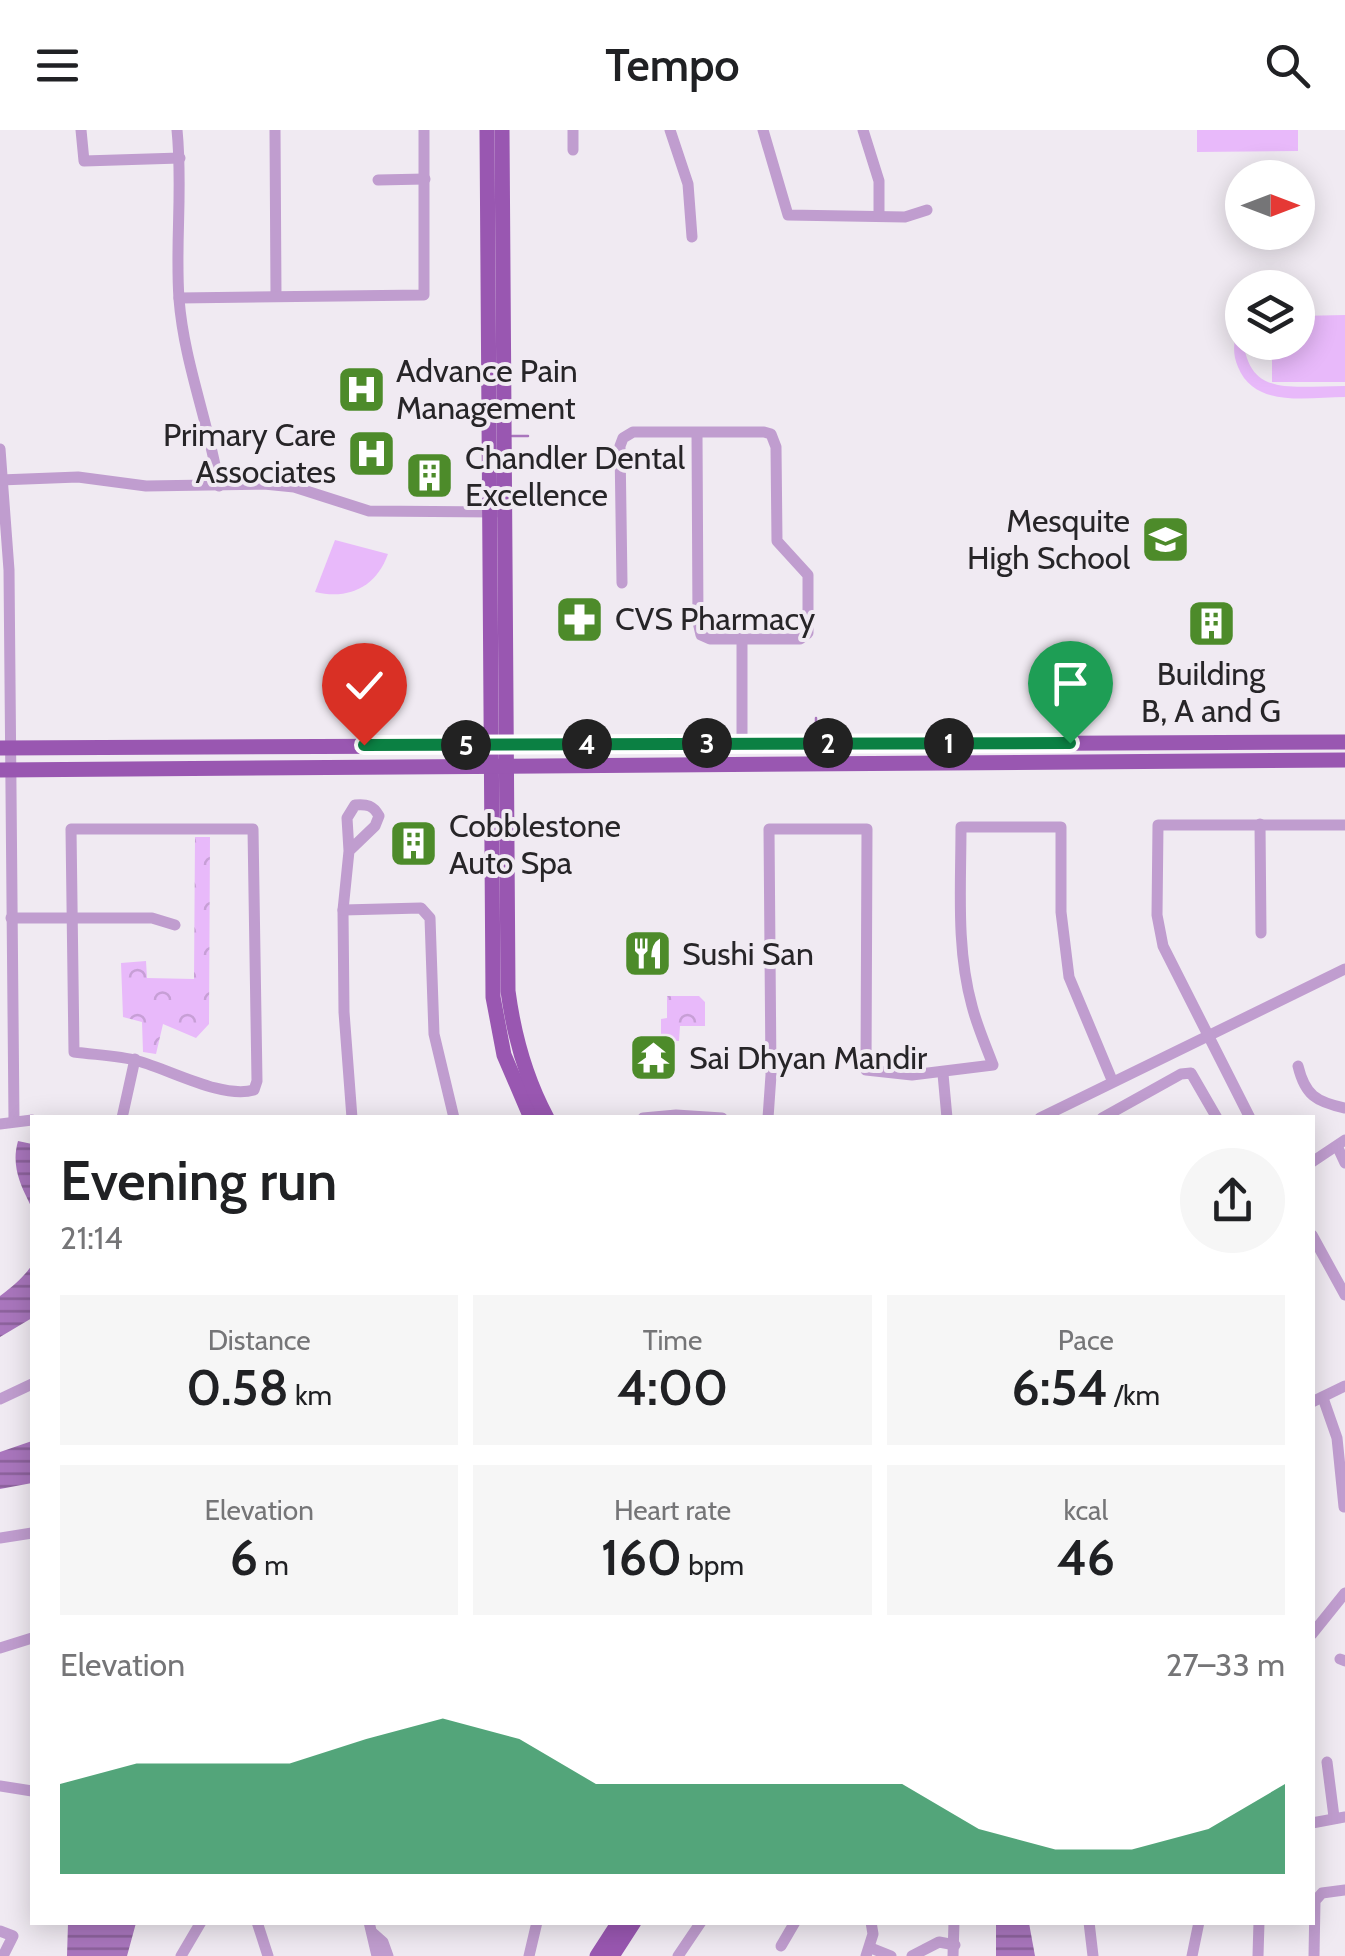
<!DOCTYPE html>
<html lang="en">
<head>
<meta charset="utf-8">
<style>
	:root { --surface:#fff; --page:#f6f6f6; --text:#202124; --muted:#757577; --accent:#0b8043 }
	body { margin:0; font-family:Cabin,sans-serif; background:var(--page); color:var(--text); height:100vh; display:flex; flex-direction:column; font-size:38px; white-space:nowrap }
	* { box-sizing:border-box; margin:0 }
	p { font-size:32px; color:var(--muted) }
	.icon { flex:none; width:55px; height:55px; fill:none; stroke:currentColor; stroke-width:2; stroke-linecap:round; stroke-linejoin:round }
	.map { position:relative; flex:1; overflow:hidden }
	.details { position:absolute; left:30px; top:985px; width:1285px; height:810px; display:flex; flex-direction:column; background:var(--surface); border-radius:0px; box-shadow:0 5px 25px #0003 }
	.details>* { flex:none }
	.needle { width:65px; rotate:90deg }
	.buttons { position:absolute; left:1225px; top:30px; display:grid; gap:20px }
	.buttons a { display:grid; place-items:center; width:90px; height:90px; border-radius:50%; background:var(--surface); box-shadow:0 5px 25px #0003; font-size:50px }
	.pin { position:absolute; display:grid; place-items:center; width:85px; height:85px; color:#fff; margin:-102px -42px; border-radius:50% 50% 50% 0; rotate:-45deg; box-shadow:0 0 10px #0007 }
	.pin .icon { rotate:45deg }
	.km { position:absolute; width:50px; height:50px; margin:-25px; border-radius:50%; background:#222; color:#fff; font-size:28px; line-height:50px; text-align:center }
	.round { display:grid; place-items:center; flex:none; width:105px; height:105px; border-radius:52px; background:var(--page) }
	.headline { display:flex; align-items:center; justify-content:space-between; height:170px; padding:0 30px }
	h1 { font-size:55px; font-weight:600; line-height:75px }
	.metrics { display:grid; grid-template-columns:repeat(3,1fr); gap:15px; height:170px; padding:10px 30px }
	.metrics div { display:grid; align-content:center; border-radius:0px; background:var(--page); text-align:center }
	.metrics b { font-size:50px; font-weight:600 }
	.metrics small { font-size:28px; font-weight:400 }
	.metrics p { font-size:28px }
	.chart { height:280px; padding:20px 30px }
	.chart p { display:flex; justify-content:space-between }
	.chart svg { width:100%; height:180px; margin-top:10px; fill:var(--accent); opacity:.7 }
	header { display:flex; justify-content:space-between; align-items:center; height:130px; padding:0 30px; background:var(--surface); font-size:45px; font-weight:600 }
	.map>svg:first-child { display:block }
	.park { fill:url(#park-crowns) }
	.pitch { fill:#e8b9fa }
	.water { fill:url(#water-rules) }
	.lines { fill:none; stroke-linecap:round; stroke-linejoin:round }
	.stream { stroke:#a976bd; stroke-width:2.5 }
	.minor { stroke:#c09dcf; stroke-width:11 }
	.major { stroke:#9957b1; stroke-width:15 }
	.route-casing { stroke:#fff; stroke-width:20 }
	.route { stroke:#0b8043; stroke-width:12 }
	.labels { text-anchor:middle; stroke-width:8; stroke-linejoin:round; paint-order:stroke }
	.poi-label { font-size:32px; fill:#272528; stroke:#f0eaf2; text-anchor:start }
</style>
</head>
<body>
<header><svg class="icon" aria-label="menu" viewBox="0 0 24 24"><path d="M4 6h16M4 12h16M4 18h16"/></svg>Tempo<svg class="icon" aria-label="search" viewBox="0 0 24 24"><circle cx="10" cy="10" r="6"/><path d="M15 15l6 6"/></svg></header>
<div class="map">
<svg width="1345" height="1826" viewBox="0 0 1345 1826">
	<defs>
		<pattern id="park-crowns" width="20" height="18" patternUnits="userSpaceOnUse" patternTransform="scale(2.5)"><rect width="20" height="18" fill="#e8b9fa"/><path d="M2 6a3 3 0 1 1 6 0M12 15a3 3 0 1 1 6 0" fill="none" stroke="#c79fd6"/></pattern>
		<pattern id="water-rules" width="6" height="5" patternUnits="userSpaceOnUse" patternTransform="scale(2.5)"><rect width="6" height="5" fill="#a976bd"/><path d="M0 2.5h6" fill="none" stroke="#8a619a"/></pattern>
	</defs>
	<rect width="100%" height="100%" fill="#f0eaf2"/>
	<g class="park">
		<path d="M195 707H210L209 894 196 908 163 894 156 924 143 922 142 892 123 887 121 833 146 831 147 848 194 849Z"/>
		<path d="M667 866H699L705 872V896H680L679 911H661V889L667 888Z"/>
	</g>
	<g class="pitch">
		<path d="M1197 0H1298V21L1197 22Z"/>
		<path d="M1345 185V252H1272V213L1298 212V186Z"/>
		<path d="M1242 192C1243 269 1282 256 1345 256V267C1309 267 1255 279 1238 237 1231 221 1234 206 1242 192Z"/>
		<path d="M335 410 388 424C376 457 349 470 315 462Z"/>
	</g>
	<g class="water">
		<path d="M18 1011 32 1014V1188L0 1207V1166C90 1100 0 1074 18 1011Z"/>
		<path d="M32 1311V1353L0 1359V1322Z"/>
		<path d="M68 1793V1792L136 1793 127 1826H67Z"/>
		<path d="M996 1793H1029L1035 1826H996Z"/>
	</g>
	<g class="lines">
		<g class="stream">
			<path d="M512 306H528"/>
			<path d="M816 603V588"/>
		</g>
		<g class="minor">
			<path d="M81 0 84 31 180 28"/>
			<path d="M177 0C183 58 175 112 179 169 184 233 209 293 219 356"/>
			<path d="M275 0 276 166"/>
			<path d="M573 0V20"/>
			<path d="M670 0 688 54 692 107"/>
			<path d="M763 0 788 85 905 87 927 80"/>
			<path d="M863 0 879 51V86"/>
			<path d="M378 50 425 49"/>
			<path d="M179 168 424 165V0"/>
			<path d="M0 319 9 440 14 991"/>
			<path d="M0 350 78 347 146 356 264 354 294 357 369 381 496 382"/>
			<path d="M622 453 620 316 623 308 633 302H764L771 304 776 317 777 411 808 445V503L800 509H710L701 505 698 492 697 303"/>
			<path d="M742 508V613"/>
			<path d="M1260 694 1261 803"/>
			<path d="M71 699H253L257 951 254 960C222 969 171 940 138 931 118 925 95 925 74 922Z"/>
			<path d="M349 721 375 696 379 686C373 675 367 674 355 675L347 688 349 721 343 780 344 882 352 988"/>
			<path d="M343 780 421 778 430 788 434 904 454 988"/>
			<path d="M11 788H152L175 795"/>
			<path d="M1298 936C1305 965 1316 972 1345 978"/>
			<path d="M943 944 947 988"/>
			<path d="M122 988 135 929"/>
			<path d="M643 988 676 985 722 988"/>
			<path d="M768 988 771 945 769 699H867L866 940 912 945 993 935C986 916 977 896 972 876 956 818 961 757 961 697H1061V782L1069 847 1112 950"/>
			<path d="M1040 988 1345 839"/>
			<path d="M1102 988 1181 944 1191 943 1217 988"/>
			<path d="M1250 988 1163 816 1157 785 1158 695H1345"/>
			<path d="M0 994 32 990"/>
			<path d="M1338 1018 1345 1033"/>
			<path d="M1312 1032 1345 1010"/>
			<path d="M1312 1105 1345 1165"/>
			<path d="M1323 1268 1337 1308 1344 1377"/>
			<path d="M0 1269 32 1254"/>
			<path d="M1312 1272 1345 1256"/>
			<path d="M0 1408 32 1403"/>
			<path d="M1312 1504 1345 1463"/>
			<path d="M0 1518 32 1508"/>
			<path d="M1340 1529 1345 1531"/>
			<path d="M1327 1632 1334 1687"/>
			<path d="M0 1656 32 1661"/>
			<path d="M1312 1693 1345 1687"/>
			<path d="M257 1792 268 1826"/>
			<path d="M369 1792 377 1826"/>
			<path d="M1089 1792 1093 1826"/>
			<path d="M0 1801 13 1806 3 1826"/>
			<path d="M374 1804 383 1812 388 1826"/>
			<path d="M781 1816 795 1792"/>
			<path d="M871 1818 891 1826"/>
			<path d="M181 1826 201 1792"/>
			<path d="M529 1826 537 1792"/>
			<path d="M678 1826 701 1792"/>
			<path d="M866 1826 873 1804 871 1792"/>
			<path d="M912 1826 939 1812 955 1815"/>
			<path d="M953 1826 954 1792"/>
			<path d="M1192 1826 1199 1792"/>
			<path d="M1258 1826 1259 1792"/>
			<path d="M1314 1826 1315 1771 1322 1763 1345 1760"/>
		</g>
		<g class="major">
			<path d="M487 0 493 867 504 925 531 988"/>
			<path d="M502 0 508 861C514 906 525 947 547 988"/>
			<path d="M0 618 1345 612"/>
			<path d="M0 640 1345 630"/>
			<path d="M597 1826 619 1792"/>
			<path d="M612 1826 634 1792"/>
		</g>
	</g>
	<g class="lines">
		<defs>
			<path id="route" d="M364 615 1070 613"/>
		</defs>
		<use href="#route" class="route-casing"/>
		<use href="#route" class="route"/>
	</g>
	<defs>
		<symbol id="hospital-square" viewBox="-11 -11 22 22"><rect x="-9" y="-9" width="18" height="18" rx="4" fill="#4d8b2a" stroke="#f0eaf2"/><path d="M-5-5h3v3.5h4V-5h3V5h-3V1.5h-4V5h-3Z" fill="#fff"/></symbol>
		<symbol id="building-square" viewBox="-11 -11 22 22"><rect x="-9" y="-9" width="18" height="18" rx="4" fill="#4d8b2a" stroke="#f0eaf2"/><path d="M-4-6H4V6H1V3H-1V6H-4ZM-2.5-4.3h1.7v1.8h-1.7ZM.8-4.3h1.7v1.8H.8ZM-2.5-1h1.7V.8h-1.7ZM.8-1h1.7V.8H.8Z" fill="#fff"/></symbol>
		<symbol id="school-square" viewBox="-11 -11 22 22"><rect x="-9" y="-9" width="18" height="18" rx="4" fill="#4d8b2a" stroke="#f0eaf2"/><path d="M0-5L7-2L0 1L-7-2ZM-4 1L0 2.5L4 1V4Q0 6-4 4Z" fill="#fff"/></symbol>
		<symbol id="pharmacy-square" viewBox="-11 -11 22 22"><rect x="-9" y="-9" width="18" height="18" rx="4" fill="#4d8b2a" stroke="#f0eaf2"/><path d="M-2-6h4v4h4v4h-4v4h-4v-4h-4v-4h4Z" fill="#fff"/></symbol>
		<symbol id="restaurant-square" viewBox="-11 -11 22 22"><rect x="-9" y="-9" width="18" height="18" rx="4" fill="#4d8b2a" stroke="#f0eaf2"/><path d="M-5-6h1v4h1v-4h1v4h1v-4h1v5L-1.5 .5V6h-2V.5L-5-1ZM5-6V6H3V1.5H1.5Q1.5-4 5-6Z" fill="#fff"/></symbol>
		<symbol id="temple-square" viewBox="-11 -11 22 22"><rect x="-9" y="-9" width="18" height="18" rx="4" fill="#4d8b2a" stroke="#f0eaf2"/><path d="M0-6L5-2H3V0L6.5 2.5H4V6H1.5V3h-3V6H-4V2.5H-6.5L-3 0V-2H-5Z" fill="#fff"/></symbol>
	</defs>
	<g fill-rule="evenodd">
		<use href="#hospital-square" x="334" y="232" width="55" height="55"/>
		<use href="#hospital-square" x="344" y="296" width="55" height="55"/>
		<use href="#building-square" x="402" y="318" width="55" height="55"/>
		<use href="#school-square" x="1138" y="382" width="55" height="55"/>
		<use href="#pharmacy-square" x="552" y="462" width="55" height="55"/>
		<use href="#building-square" x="1184" y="466" width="55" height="55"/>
		<use href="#building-square" x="386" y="686" width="55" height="55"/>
		<use href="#restaurant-square" x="620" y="796" width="55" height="55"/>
		<use href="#temple-square" x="626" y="900" width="55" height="55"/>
	</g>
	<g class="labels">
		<g class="poi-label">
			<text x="396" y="252">Advance Pain<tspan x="396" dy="37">Management</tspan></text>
			<text x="336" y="316" text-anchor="end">Primary Care<tspan x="336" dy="37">Associates</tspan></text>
			<text x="465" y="339">Chandler Dental<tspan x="465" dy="37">Excellence</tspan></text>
			<text x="1130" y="402" text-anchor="end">Mesquite<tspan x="1130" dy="37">High School</tspan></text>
			<text x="615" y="500">CVS Pharmacy</text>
			<text x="1211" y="555" text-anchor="middle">Building<tspan x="1211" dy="37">B, A and G</tspan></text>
			<text x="449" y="707">Cobblestone<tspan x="449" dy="37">Auto Spa</tspan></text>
			<text x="682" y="835">Sushi San</text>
			<text x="689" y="939">Sai Dhyan Mandir</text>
		</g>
	</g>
</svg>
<div class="buttons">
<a><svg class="needle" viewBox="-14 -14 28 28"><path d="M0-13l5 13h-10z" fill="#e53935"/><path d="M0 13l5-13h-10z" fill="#757577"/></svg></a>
<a><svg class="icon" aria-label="layers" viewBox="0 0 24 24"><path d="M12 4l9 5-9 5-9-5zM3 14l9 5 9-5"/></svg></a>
</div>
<div class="pin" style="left:1070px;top:613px;background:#1e9e55"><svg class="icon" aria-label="arrive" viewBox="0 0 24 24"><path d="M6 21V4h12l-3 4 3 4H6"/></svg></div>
<div class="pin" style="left:364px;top:615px;background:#d93025"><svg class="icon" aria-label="check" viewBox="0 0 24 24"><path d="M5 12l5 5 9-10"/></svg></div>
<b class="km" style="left:949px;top:613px">1</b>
<b class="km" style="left:828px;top:613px">2</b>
<b class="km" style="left:707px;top:613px">3</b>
<b class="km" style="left:587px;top:614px">4</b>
<b class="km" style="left:466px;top:615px">5</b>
<section class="details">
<div class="headline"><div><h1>Evening run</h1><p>21:14</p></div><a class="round"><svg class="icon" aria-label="share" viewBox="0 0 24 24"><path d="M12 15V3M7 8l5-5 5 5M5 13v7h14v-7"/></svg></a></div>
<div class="metrics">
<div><p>Distance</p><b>0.58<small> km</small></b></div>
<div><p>Time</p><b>4:00</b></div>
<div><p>Pace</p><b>6:54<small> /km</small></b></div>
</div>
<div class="metrics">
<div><p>Elevation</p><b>6<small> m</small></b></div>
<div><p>Heart rate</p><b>160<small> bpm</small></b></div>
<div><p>kcal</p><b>46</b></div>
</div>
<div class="chart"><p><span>Elevation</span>27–33 m</p>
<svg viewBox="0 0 160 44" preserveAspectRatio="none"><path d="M0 44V22L10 17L20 17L30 17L40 11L50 6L60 11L70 22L80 22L90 22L100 22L110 22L120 33L130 38L140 38L150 33L160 22V44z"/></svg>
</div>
</section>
</div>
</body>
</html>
